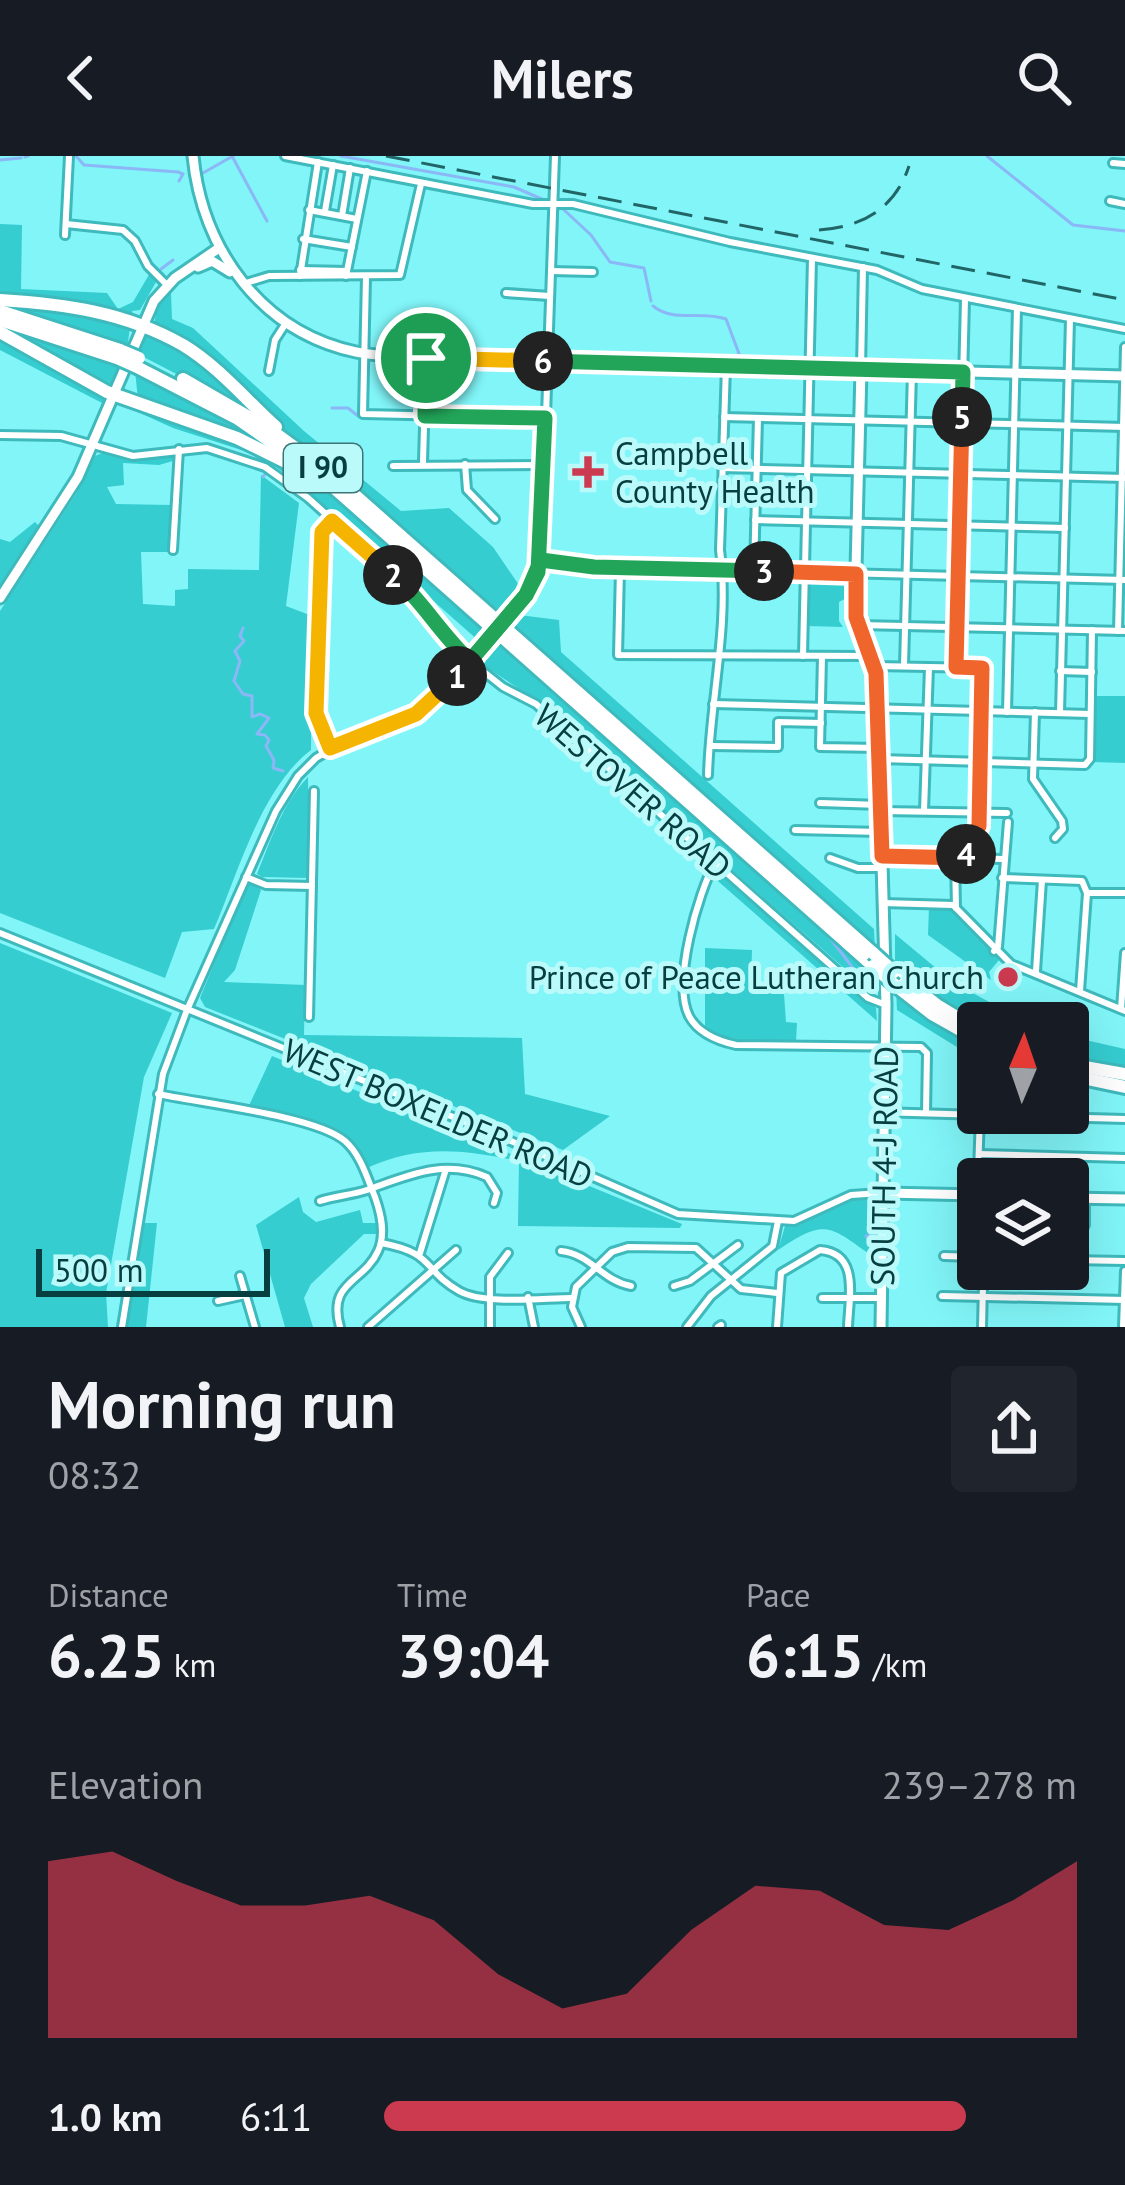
<!DOCTYPE html>
<html lang="en">
<head>
<meta charset="utf-8">
<style>
	:root { --surface:#171b24; --page:#20242c; --text:#f1f3f6; --muted:#9ea1a6; --accent:#cb3a4f }
	body { margin:0; font-family:"PT Sans",sans-serif; background:var(--page); color:var(--text); height:100vh; display:flex; flex-direction:column; font-size:45px; white-space:nowrap }
	* { box-sizing:border-box; margin:0 }
	p { font-size:39px; color:var(--muted) }
	.icon { flex:none; width:66px; height:66px; fill:none; stroke:currentColor; stroke-width:2; stroke-linecap:round; stroke-linejoin:round }
	.map { position:relative; height:1171px; overflow:hidden }
	.panel { display:flex; flex-direction:column; background:var(--surface); flex:1 }
	.panel>* { flex:none }
	.needle { width:78px; rotate:2deg }
	.tools { position:absolute; left:957px; top:846px; display:grid; gap:24px }
	.tools a { display:grid; place-items:center; width:132px; height:132px; border-radius:12px; background:var(--surface); box-shadow:0 12px 48px #0002; font-size:60px }
	.scale { position:absolute; left:36px; bottom:30px; width:234px; box-sizing:border-box; padding-left:12px; border:6px solid #073e3f; border-top:0; font-size:33px; line-height:42px; white-space:nowrap; color:#073e3f; -webkit-text-stroke:9px #bbfafb; paint-order:stroke }
	.pin { position:absolute; display:grid; place-items:center; width:102px; height:102px; color:#fff; margin:-51px; border:6px solid #fff; border-radius:50%; box-shadow:0 3px 12px #0007 }
	.km { position:absolute; width:60px; height:60px; margin:-30px; border-radius:50%; background:#222; color:#fff; font-size:33px; line-height:60px; text-align:center }
	.round { display:grid; place-items:center; flex:none; width:126px; height:126px; border-radius:12px; background:var(--page) }
	.headline { display:flex; align-items:center; justify-content:space-between; height:204px; padding:0 48px }
	h1 { font-size:66px; font-weight:700; line-height:90px }
	.stats { display:grid; grid-template-columns:repeat(3,1fr); gap:18px; height:204px; padding:12px 48px }
	.stats div { display:grid; align-content:center }
	.stats b { font-size:60px; font-weight:700 }
	.stats small { font-size:33px; font-weight:400 }
	.stats p { font-size:33px }
	.chart { height:336px; padding:24px 48px }
	.chart p { display:flex; justify-content:space-between }
	.chart svg { width:100%; height:216px; margin-top:12px; fill:var(--accent); opacity:.7 }
	ul { padding:0 48px; list-style:none; font-size:39px }
	li { display:grid; grid-template-columns:192px 144px 1fr; align-items:center; height:90px }
	li i { height:30px; border-radius:15px; background:var(--accent) }
	header { display:flex; justify-content:space-between; align-items:center; height:156px; padding:0 48px; background:var(--surface); font-size:54px; font-weight:700 }
	.map>svg:first-child { display:block }
	.green { fill:#35cdd0 }
	.lines { fill:none; stroke-linecap:round; stroke-linejoin:round }
	.stream { stroke:#8bb7f6; stroke-width:3 }
	.minor-casing { stroke:#3eb9bc; stroke-width:12 }
	.major-casing { stroke:#3eb9bc; stroke-width:15 }
	.highway-casing { stroke:#3eb9bc; stroke-width:18 }
	.minor { stroke:#fff; stroke-width:6 }
	.major { stroke:#fff; stroke-width:9 }
	.highway { stroke:#fff; stroke-width:12 }
	.rail { stroke:#216567; stroke-width:3; stroke-dasharray:24 12; stroke-linecap:butt }
	.minor-bridge-casing { stroke:#3eb9bc; stroke-width:12; stroke-linecap:butt }
	.highway-bridge-casing { stroke:#3eb9bc; stroke-width:18; stroke-linecap:butt }
	.minor-bridge { stroke:#fff; stroke-width:6 }
	.highway-bridge { stroke:#fff; stroke-width:12 }
	.split-1-casing { stroke:#fff; stroke-width:24 }
	.split-2-casing { stroke:#fff; stroke-width:24 }
	.split-3-casing { stroke:#fff; stroke-width:24 }
	.split-4-casing { stroke:#fff; stroke-width:24 }
	.split-5-casing { stroke:#fff; stroke-width:24 }
	.split-6-casing { stroke:#fff; stroke-width:24 }
	.split-7-casing { stroke:#fff; stroke-width:24 }
	.split-1 { stroke:#22a559; stroke-width:15 }
	.split-2 { stroke:#f5b400; stroke-width:15 }
	.split-3 { stroke:#22a559; stroke-width:15 }
	.split-4 { stroke:#f0652b; stroke-width:15 }
	.split-5 { stroke:#f0652b; stroke-width:15 }
	.split-6 { stroke:#22a559; stroke-width:15 }
	.split-7 { stroke:#f5b400; stroke-width:15 }
	.poi-dot { fill:#cb3a4f; stroke:#bbfafb; stroke-width:4.5 }
	.labels { text-anchor:middle; stroke-width:10; stroke-linejoin:round; paint-order:stroke }
	.shield { fill:#bbfafb; stroke:#3d7677; stroke-width:3 }
	.shield-label { font-size:30px; font-weight:bold; fill:#073e3f }
	.poi-label { font-size:33px; fill:#073e3f; stroke:#bbfafb; text-anchor:start }
	.street-label { font-size:33px; fill:#073e3f; stroke:#bbfafb }
</style>
</head>
<body>
<header><svg class="icon" aria-label="back" viewBox="0 0 24 24"><path d="M15 5l-7 7 7 7"/></svg>Milers<svg class="icon" aria-label="search" viewBox="0 0 24 24"><circle cx="10" cy="10" r="6"/><path d="M15 15l6 6"/></svg></header>
<div class="map">
<svg width="1125" height="1171" viewBox="0 0 1125 1171">
	<rect width="100%" height="100%" fill="#81f5f8"/>
	<g class="green">
		<path d="M0 68 22 69 21 133 107 137 118 153 133 146 150 117 156 126 140 154 132 155 134 163 0 143Z"/>
		<path d="M171 137 172 163 193 172 304 275 401 355 449 352 493 391 521 432 500 461 274 267 154 169 157 152Z"/>
		<path d="M0 147 60 150 130 171 127 193 80 175 0 152Z"/>
		<path d="M0 169 120 208 110 230 105 232Z"/>
		<path d="M146 178 190 196 265 264 136 197Z"/>
		<path d="M0 179 101 238 104 248 0 194Z"/>
		<path d="M135 214 199 245 279 295 138 244Z"/>
		<path d="M122 246C171 263 226 276 271 300 354 345 417 415 488 476L477 478 479 485 316 342 263 301 173 272 118 247Z"/>
		<path d="M102 297 135 304 176 298V304L159 309 123 307 124 329 107 331 116 348 171 349V396H141L143 448 175 450V434L188 433V413L259 414 261 319 299 347 286 450 312 460 311 594C261 632 238 717 214 773L182 776 165 822 0 757V455L76 338 95 300Z"/>
		<path d="M35 366 40 371 0 432V383L10 386Z"/>
		<path d="M808 420 849 424 848 441 839 446V465L843 471 807 470Z"/>
		<path d="M519 459 559 464 561 496 874 773 875 793 510 470 517 468Z"/>
		<path d="M497 485 875 815 871 831 868 833 545 550 483 509 481 503 491 492 494 493Z"/>
		<path d="M1095 540H1125V607L1093 606Z"/>
		<path d="M308 621 309 722 262 721 257 718C271 684 282 648 308 621Z"/>
		<path d="M715 714 723 715 876 852 877 865 711 719Z"/>
		<path d="M251 727 261 734 235 814 224 826 305 829 304 879 522 882 525 938 610 960 563 994 205 851 200 842 246 730Z"/>
		<path d="M929 751 953 753 999 804 989 816 991 824 928 779Z"/>
		<path d="M895 778 954 827 1028 867H978L955 857 895 812Z"/>
		<path d="M0 787 172 857 144 921 106 1137 108 1171H0Z"/>
		<path d="M705 792 752 794 751 827 770 830 773 838H784L786 866 797 867 796 885H732L705 872Z"/>
		<path d="M896 834 978 889V904L897 854Z"/>
		<path d="M1068 880 1125 893V916L1068 906Z"/>
		<path d="M272 900 682 1068 680 1072 518 1070 519 1005C464 994 420 988 367 1012 330 959 306 966 247 954Z"/>
		<path d="M299 1041 303 1056 316 1066 360 1054 363 1067H378V1078H364L311 1128 304 1142 313 1171H285L256 1069Z"/>
		<path d="M871 1041 878 1046 875 1102C829 1070 827 1061 778 1094L785 1070C817 1067 839 1042 871 1041Z"/>
		<path d="M144 1067H157L146 1171H127Z"/>
	</g>
	<g class="lines">
		<g class="stream">
			<path d="M76 0 84 9 178 16 183 18 179 25"/>
			<path d="M232 0 267 65"/>
			<path d="M341 0 514 31 544 44"/>
			<path d="M987 0 1073 69 1125 75"/>
			<path d="M25 1 28 0"/>
			<path d="M0 4 21 2"/>
			<path d="M203 17 233 0"/>
			<path d="M563 53 591 79 610 106 644 112 651 145"/>
			<path d="M161 113 173 104"/>
			<path d="M653 150C674 167 700 154 726 163L741 203"/>
			<path d="M736 216 742 219"/>
			<path d="M332 252H348L358 260"/>
			<path d="M263 321 265 318"/>
			<path d="M243 472 240 480 244 485 235 495 240 505 234 525 243 538 252 540V561L260 558 269 562 257 578 265 579 269 584 266 590 274 604 273 612 283 615"/>
			<path d="M668 680 671 676 673 680"/>
			<path d="M825 775 855 815"/>
			<path d="M866 1080 873 1091"/>
			<path d="M869 1083 870 1047"/>
		</g>
		<defs>
			<g id="minor">
				<path d="M285 0 533 48H573L730 86 877 114 922 133 1125 173"/>
				<path d="M1113 7 1125 8"/>
				<path d="M1110 45 1125 48"/>
				<path d="M309 54 357 63"/>
				<path d="M325 55 333 9"/>
				<path d="M342 60 350 12"/>
				<path d="M66 68 123 74 135 85 148 110 167 129"/>
				<path d="M65 79 69 0"/>
				<path d="M303 83 352 91"/>
				<path d="M300 114 347 115"/>
				<path d="M551 115 593 116"/>
				<path d="M300 120 318 6"/>
				<path d="M346 120 367 15"/>
				<path d="M366 121 363 258 545 262"/>
				<path d="M246 127 269 120 400 119 421 28"/>
				<path d="M506 137 550 140"/>
				<path d="M861 213 863 111"/>
				<path d="M269 215 275 184 286 167"/>
				<path d="M724 261 1125 271"/>
				<path d="M0 279 61 280 133 300 207 292 265 311 308 342 416 439 464 500 503 531 536 548 868 842 886 849"/>
				<path d="M423 306 426 202"/>
				<path d="M465 308 467 334 495 363"/>
				<path d="M393 310 544 309"/>
				<path d="M722 312 1125 322"/>
				<path d="M755 364 1065 372"/>
				<path d="M173 394 179 293"/>
				<path d="M541 404 594 411 1125 424"/>
				<path d="M620 413 618 499 867 500"/>
				<path d="M754 415 758 262"/>
				<path d="M515 453 533 427 541 404 555 0"/>
				<path d="M859 469 1125 475"/>
				<path d="M1118 475 1125 191"/>
				<path d="M803 500 812 102"/>
				<path d="M822 500 820 591 879 592"/>
				<path d="M875 510 982 512 979 670 965 702"/>
				<path d="M904 510 912 215"/>
				<path d="M956 511 965 143"/>
				<path d="M1060 515 1092 516"/>
				<path d="M713 548 1090 558"/>
				<path d="M1007 556 1017 152"/>
				<path d="M1035 556 1033 623 1062 665 1063 673 1055 682"/>
				<path d="M1060 557 1070 163"/>
				<path d="M711 590 778 591V566L821 567"/>
				<path d="M330 592 317 565 316 545 321 384 332 365"/>
				<path d="M880 603 1085 609 1090 603 1092 474"/>
				<path d="M708 619C710 543 730 469 720 394L726 210"/>
				<path d="M820 647 881 649"/>
				<path d="M881 655 1007 657"/>
				<path d="M924 655 929 511"/>
				<path d="M795 674 881 676"/>
				<path d="M882 700 1003 703"/>
				<path d="M830 702 858 712H882"/>
				<path d="M955 702 956 752"/>
				<path d="M715 706C698 738 672 826 689 860 698 877 718 885 736 889L921 891 927 897 926 957"/>
				<path d="M246 721 266 729 312 730"/>
				<path d="M1002 722 1082 725 1087 737"/>
				<path d="M1087 737H1125"/>
				<path d="M883 747 953 749 1011 808 1125 855"/>
				<path d="M0 777 490 976 678 1058 794 1065 851 1039 881 1037"/>
				<path d="M994 795 998 791 1008 666"/>
				<path d="M1036 815 1042 724"/>
				<path d="M1080 835 1087 737"/>
				<path d="M1121 853 1125 797"/>
				<path d="M309 861 314 635"/>
				<path d="M158 938C200 947 316 960 345 985 361 999 367 1022 375 1041 381 1058 386 1078 378 1095 364 1127 327 1125 340 1171"/>
				<path d="M877 956 1125 963"/>
				<path d="M980 959 975 1101 983 1129 982 1171"/>
				<path d="M979 998 1125 1002"/>
				<path d="M320 1045C335 1040 352 1039 367 1034 407 1020 444 1002 487 1021L497 1037 494 1047"/>
				<path d="M1085 1069V1042"/>
				<path d="M381 1087C436 1097 422 1114 459 1135 483 1149 543 1142 572 1142"/>
				<path d="M561 1095C591 1098 602 1125 631 1130"/>
				<path d="M420 1097 446 1013"/>
				<path d="M944 1100 976 1101"/>
				<path d="M1068 1104 1125 1105"/>
				<path d="M240 1120 255 1171"/>
				<path d="M674 1130 690 1125 738 1089"/>
				<path d="M942 1140 1125 1144"/>
				<path d="M528 1141 534 1171"/>
				<path d="M822 1142H881"/>
				<path d="M218 1145 245 1139"/>
				<path d="M122 1171 163 918 187 854 276 655 298 620 316 602 343 586 384 573 422 554 484 489"/>
				<path d="M368 1171 456 1094"/>
				<path d="M490 1171V1121L508 1097"/>
				<path d="M581 1171 572 1151 576 1131 612 1096 628 1091 696 1092 741 1133 777 1137"/>
				<path d="M687 1171 711 1140 773 1090 778 1065"/>
				<path d="M718 1171 721 1169"/>
				<path d="M777 1171 781 1117 820 1094C860 1097 849 1141 848 1171"/>
				<path d="M1123 1171 1125 1115"/>
			</g>
			<g id="major">
				<path d="M193 0C202 93 261 176 356 196 386 202 418 201 450 203L1125 220"/>
				<path d="M198 111 212 105 230 116"/>
				<path d="M861 213 855 453 877 528 886 849 881 1171"/>
				<path d="M0 442 78 321 154 145 175 122 219 92"/>
				<path d="M885 1037 978 1039"/>
				<path d="M1068 1042 1125 1043"/>
			</g>
			<g id="highway">
				<path d="M0 144C65 148 125 156 183 189 218 210 246 244 276 271"/>
				<path d="M0 155 120 194"/>
				<path d="M0 164 117 202"/>
				<path d="M0 176 107 236 237 282 298 312"/>
				<path d="M135 210 238 263 323 322 873 810"/>
				<path d="M183 223 271 274 331 318 873 797"/>
				<path d="M894 816 937 849 978 874"/>
				<path d="M895 829 932 858 978 884"/>
				<path d="M1068 908 1125 918"/>
				<path d="M1068 919 1125 931"/>
			</g>
		</defs>
		<use href="#minor" class="minor-casing"/>
		<use href="#major" class="major-casing"/>
		<use href="#highway" class="highway-casing"/>
		<use href="#minor" class="minor"/>
		<use href="#major" class="major"/>
		<use href="#highway" class="highway"/>
		<g class="rail">
			<path d="M386 0 1125 144"/>
			<path d="M819 74C862 71 895 53 909 10"/>
		</g>
		<defs>
			<path id="minor-bridge" d="M484 489 515 453"/>
			<g id="highway-bridge">
				<path d="M120 194 139 202"/>
				<path d="M117 202 135 210"/>
				<path d="M873 797 894 816"/>
				<path d="M873 810 895 829"/>
			</g>
		</defs>
		<use href="#minor-bridge" class="minor-bridge-casing"/>
		<use href="#highway-bridge" class="highway-bridge-casing"/>
		<use href="#minor-bridge" class="minor-bridge"/>
		<use href="#highway-bridge" class="highway-bridge"/>
	</g>
	<g class="lines">
		<defs>
			<path id="split-1" d="M426 202 425 260 545 262 538 416 526 439 457 520"/>
			<path id="split-2" d="M393 419 332 365 322 376 316 557 330 592 416 558 457 520"/>
			<path id="split-3" d="M393 419C423 445 441 479 470 505L526 439 541 404 594 411 764 415"/>
			<path id="split-4" d="M764 415 856 418V461L876 517 882 700 964 702 966 698"/>
			<path id="split-5" d="M962 261 956 511 982 512 979 670 966 698"/>
			<path id="split-6" d="M543 205 963 216 962 261"/>
			<path id="split-7" d="M426 202 543 205"/>
		</defs>
		<use href="#split-1" class="split-1-casing"/>
		<use href="#split-2" class="split-2-casing"/>
		<use href="#split-3" class="split-3-casing"/>
		<use href="#split-4" class="split-4-casing"/>
		<use href="#split-5" class="split-5-casing"/>
		<use href="#split-6" class="split-6-casing"/>
		<use href="#split-7" class="split-7-casing"/>
		<use href="#split-1" class="split-1"/>
		<use href="#split-2" class="split-2"/>
		<use href="#split-3" class="split-3"/>
		<use href="#split-4" class="split-4"/>
		<use href="#split-5" class="split-5"/>
		<use href="#split-6" class="split-6"/>
		<use href="#split-7" class="split-7"/>
	</g>
	<g class="poi-dot">
		<path d="M582 298h12v12h12v12h-12v12h-12v-12h-12v-12h12z"/>
		<circle cx="1008" cy="821" r="12"/>
	</g>
	<g class="labels">
		<rect class="shield" x="284" y="288" width="78" height="48" rx="9"/>
		<g class="shield-label">
			<text x="323" y="322">I 90</text>
		</g>
		<g class="poi-label">
			<text x="615" y="309">Campbell<tspan x="615" dy="38">County Health</tspan></text>
			<text x="984" y="833" text-anchor="end">Prince of Peace Lutheran Church</text>
		</g>
		<g class="street-label">
			<text transform="translate(633 635) rotate(41)" y="12">WESTOVER ROAD</text>
			<text transform="translate(438 957) rotate(23)" y="12">WEST BOXELDER ROAD</text>
			<text transform="translate(884 1010) rotate(-89)" y="12">SOUTH 4-J ROAD</text>
		</g>
	</g>
</svg>
<div class="tools">
<a><svg class="needle" viewBox="-14 -14 28 28"><path d="M0-13l5 13h-10z" fill="#e53935"/><path d="M0 13l5-13h-10z" fill="#9ea1a6"/></svg></a>
<a><svg class="icon" aria-label="layers" viewBox="0 0 24 24"><path d="M12 4l9 5-9 5-9-5zM3 14l9 5 9-5"/></svg></a>
</div>
<div class="scale">500 m</div>
<div class="pin" style="left:426px;top:202px;background:#1e9e55"><svg class="icon" aria-label="arrive" viewBox="0 0 24 24"><path d="M6 21V4h12l-3 4 3 4H6"/></svg></div>
<b class="km" style="left:457px;top:520px">1</b>
<b class="km" style="left:393px;top:419px">2</b>
<b class="km" style="left:764px;top:415px">3</b>
<b class="km" style="left:966px;top:698px">4</b>
<b class="km" style="left:962px;top:261px">5</b>
<b class="km" style="left:543px;top:205px">6</b>
</div>
<section class="panel">
<div class="headline"><div><h1>Morning run</h1><p>08:32</p></div><a class="round"><svg class="icon" aria-label="share" viewBox="0 0 24 24"><path d="M12 15V3M7 8l5-5 5 5M5 13v7h14v-7"/></svg></a></div>
<div class="stats">
<div><p>Distance</p><b>6.25<small> km</small></b></div>
<div><p>Time</p><b>39:04</b></div>
<div><p>Pace</p><b>6:15<small> /km</small></b></div>
</div>
<div class="chart"><p><span>Elevation</span>239–278 m</p>
<svg viewBox="0 0 160 44" preserveAspectRatio="none"><path d="M0 44V8L10 6L20 12L30 17L40 17L50 15L60 20L70 31L80 38L90 35L100 22L110 13L120 14L130 21L140 22L150 16L160 8V44z"/></svg>
</div>
<ul>
<li><b>1.0 km</b>6:11<i style="width:84%"></i></li>
</ul>
</section>
</body>
</html>
